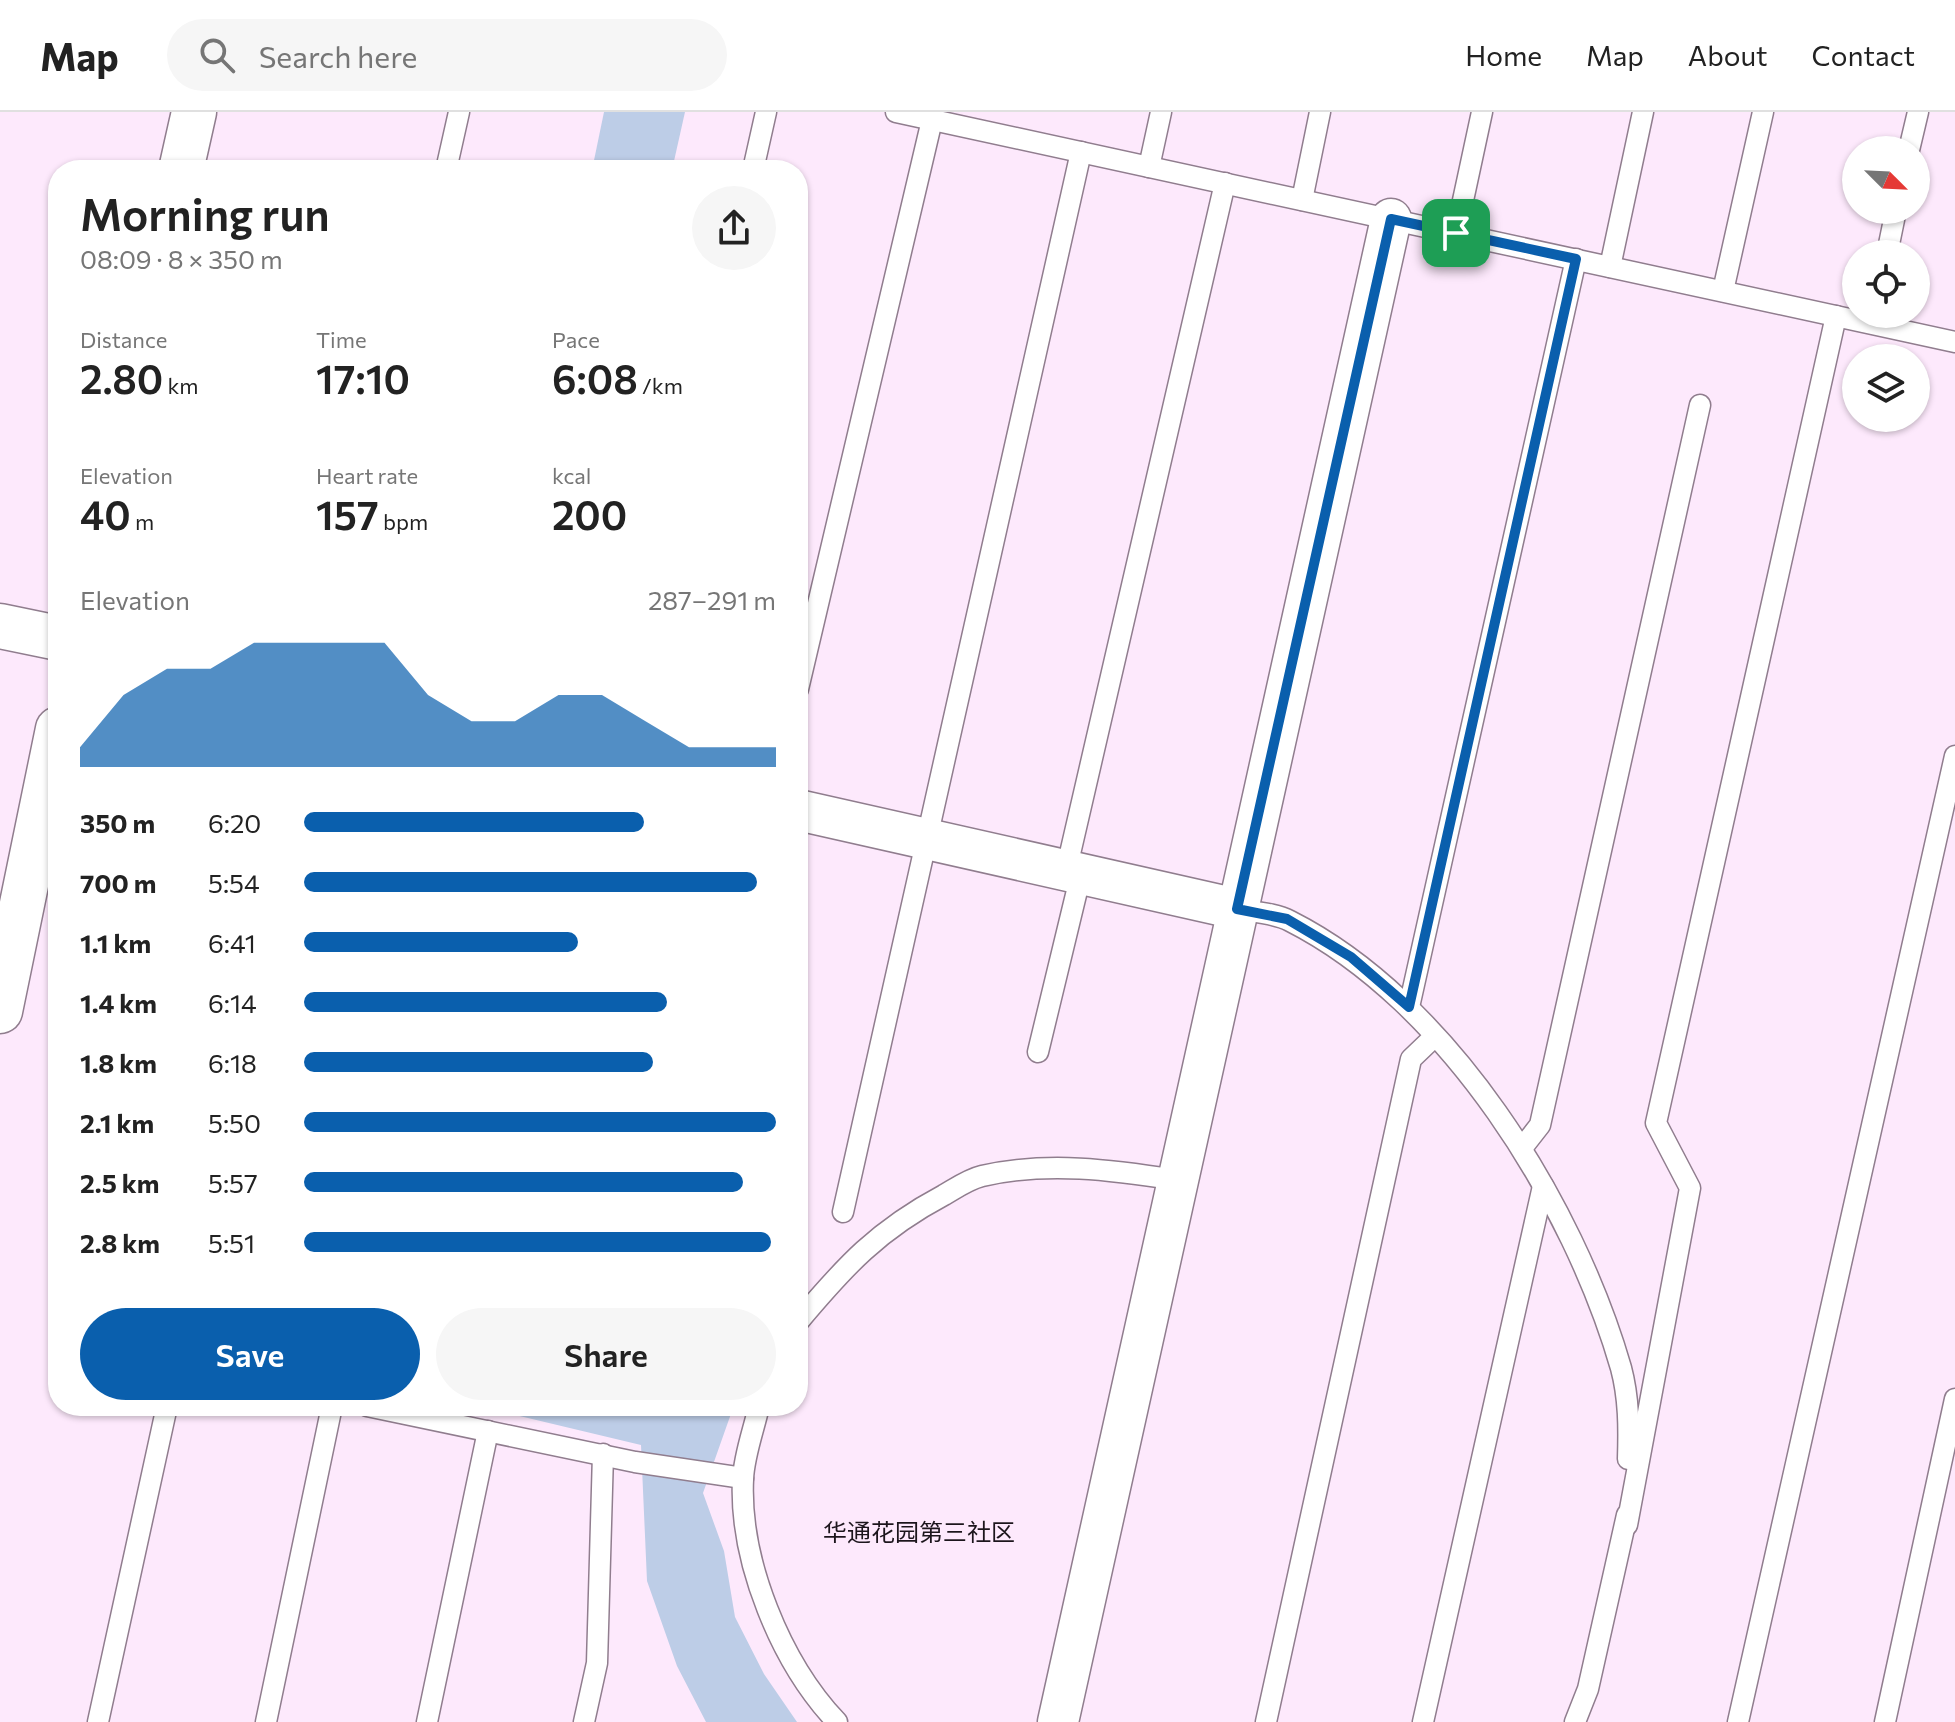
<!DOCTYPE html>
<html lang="en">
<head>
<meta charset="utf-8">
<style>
	:root { --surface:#fff; --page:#f6f6f6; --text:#222; --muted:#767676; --line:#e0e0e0; --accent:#0a5fad }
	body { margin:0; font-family:Commissioner,"Noto Sans SC",sans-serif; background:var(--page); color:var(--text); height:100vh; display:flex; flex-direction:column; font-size:30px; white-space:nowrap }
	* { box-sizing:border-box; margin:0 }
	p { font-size:26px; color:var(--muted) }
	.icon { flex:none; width:44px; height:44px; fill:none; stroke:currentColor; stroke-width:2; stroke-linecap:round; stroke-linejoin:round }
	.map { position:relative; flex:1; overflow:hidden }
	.drawer { position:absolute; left:48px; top:48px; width:760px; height:1256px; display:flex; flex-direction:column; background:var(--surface); border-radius:32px; box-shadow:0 2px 6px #0004 }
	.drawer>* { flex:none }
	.needle { width:52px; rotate:114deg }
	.controls { position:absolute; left:1842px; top:24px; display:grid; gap:16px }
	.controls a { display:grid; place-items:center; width:88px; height:88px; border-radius:50%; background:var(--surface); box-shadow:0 2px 6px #0004; font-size:40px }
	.pin { position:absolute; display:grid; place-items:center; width:68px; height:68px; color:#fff; margin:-34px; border-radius:16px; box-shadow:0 4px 12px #0006 }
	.round { display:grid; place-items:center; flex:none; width:84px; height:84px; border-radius:42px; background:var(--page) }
	.head { display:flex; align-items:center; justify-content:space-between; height:136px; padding:0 32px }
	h1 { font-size:44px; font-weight:600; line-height:60px }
	.figures { display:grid; grid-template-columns:repeat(3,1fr); gap:12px; height:136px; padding:8px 32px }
	.figures div { display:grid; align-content:center }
	.figures b { font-size:40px; font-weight:600 }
	.figures small { font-size:22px; font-weight:400 }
	.figures p { font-size:22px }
	.chart { height:224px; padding:16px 32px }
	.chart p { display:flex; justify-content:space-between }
	.chart svg { width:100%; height:144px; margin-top:8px; fill:var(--accent); opacity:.7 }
	.cta { display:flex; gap:16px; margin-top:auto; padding:16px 32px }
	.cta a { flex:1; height:92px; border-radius:48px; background:var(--accent); color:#fff; font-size:32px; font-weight:600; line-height:92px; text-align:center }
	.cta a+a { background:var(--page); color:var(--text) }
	ul { padding:0 32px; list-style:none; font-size:26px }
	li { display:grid; grid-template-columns:128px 96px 1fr; align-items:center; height:60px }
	li i { height:20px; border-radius:10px; background:var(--accent) }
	header { display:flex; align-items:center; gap:48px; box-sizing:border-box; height:112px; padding:0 40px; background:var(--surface); border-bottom:2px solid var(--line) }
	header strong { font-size:38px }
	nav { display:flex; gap:44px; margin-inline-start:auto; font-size:28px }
	.search { width:560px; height:72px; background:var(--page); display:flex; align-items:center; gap:20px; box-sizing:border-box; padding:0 28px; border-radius:44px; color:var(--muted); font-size:30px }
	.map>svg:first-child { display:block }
	.water { fill:#bdcde7 }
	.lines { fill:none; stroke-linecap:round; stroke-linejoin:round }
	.service-casing { stroke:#907d8e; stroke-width:23 }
	.minor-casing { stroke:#907d8e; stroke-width:43 }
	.tertiary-casing { stroke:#907d8e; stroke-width:47 }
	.service { stroke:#fff; stroke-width:20 }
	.minor { stroke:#fff; stroke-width:40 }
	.tertiary { stroke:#fff; stroke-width:44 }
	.route-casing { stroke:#fff; stroke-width:16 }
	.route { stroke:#0a5fad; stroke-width:10 }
	.labels { text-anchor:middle; stroke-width:6; stroke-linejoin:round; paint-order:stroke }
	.neighbourhood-label { font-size:24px; fill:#1c151c; stroke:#fde9fc }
</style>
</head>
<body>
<header>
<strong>Map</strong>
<div class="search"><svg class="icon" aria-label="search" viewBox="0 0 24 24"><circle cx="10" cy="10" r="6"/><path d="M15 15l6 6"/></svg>Search here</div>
<nav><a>Home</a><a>Map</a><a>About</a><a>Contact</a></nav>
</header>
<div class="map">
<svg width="1955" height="1610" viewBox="0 0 1955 1610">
	<rect width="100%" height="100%" fill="#fde9fc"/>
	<g class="water">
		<path d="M604 0H685L672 58H592Z"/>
		<path d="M478 1294 733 1296 703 1381 724 1439 735 1505 764 1562 797 1610H706L677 1554 647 1469 641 1333Z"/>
	</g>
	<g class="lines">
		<defs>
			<g id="service">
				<path d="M896 0 1955 230"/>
				<path d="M1909 38 1918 0"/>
				<path d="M1149 55 1161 0"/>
				<path d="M446 58 459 0"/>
				<path d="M753 58 766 0"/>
				<path d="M1302 88 1320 0"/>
				<path d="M1456 121 1482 0"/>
				<path d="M1887 142 1896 98"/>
				<path d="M1610 155 1643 0"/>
				<path d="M1723 179 1763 0"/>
				<path d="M798 577 932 8"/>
				<path d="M1066 759 1225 71"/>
				<path d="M1237 797C1253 800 1275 801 1290 809 1448 889 1573 1090 1621 1256 1629 1286 1629 1316 1628 1347"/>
				<path d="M1409 895 1576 147"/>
				<path d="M1038 940 1081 762"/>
				<path d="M1522 1036 1540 1013 1700 293"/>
				<path d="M843 1100 1081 40"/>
				<path d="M798 1210C845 1154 878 1118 944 1083 956 1076 969 1067 982 1064 1047 1049 1113 1058 1177 1068"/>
				<path d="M367 1294 635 1350 743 1366"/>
				<path d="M759 1294C754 1317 744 1343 743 1367 739 1449 781 1551 837 1610"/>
				<path d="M1627 1413 1690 1076 1656 1011 1836 204"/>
				<path d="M98 1610 167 1294"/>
				<path d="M266 1610 332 1294"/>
				<path d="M427 1610 488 1319"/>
				<path d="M584 1610 597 1551 603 1342"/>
				<path d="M1266 1610 1411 947 1434 925"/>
				<path d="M1423 1610 1543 1074"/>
				<path d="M1575 1610 1588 1577 1627 1403"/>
				<path d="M1738 1610 1955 644"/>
				<path d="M1885 1610 1955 1287"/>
			</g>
			<g id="minor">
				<path d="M798 698 1237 797"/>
				<path d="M1058 1610 1391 107"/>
			</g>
			<g id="tertiary">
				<path d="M181 58 194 0"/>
				<path d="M0 514 58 526"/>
				<path d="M0 899 58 617"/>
			</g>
		</defs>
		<use href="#service" class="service-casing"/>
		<use href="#minor" class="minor-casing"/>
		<use href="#tertiary" class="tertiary-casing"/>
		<use href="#service" class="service"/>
		<use href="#minor" class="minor"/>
		<use href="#tertiary" class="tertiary"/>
	</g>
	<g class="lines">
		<defs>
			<path id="route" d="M1391 107 1576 147 1409 895 1351 845 1287 807 1237 797Z"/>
		</defs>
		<use href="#route" class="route-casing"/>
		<use href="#route" class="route"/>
	</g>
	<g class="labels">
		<g class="neighbourhood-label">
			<text x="919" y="1429">华通花园第三社区</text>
		</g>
	</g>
</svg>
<div class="controls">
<a><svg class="needle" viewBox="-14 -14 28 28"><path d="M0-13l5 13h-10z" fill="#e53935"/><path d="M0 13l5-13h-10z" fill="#767676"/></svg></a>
<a><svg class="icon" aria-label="locate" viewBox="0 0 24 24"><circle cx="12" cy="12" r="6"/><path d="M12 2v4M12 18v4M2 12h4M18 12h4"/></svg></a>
<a><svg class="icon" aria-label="layers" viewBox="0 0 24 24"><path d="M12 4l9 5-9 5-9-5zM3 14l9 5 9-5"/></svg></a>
</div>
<div class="pin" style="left:1456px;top:121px;background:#1e9e55"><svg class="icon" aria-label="arrive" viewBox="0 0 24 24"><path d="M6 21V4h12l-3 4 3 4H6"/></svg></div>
<section class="drawer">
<div class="head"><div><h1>Morning run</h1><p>08:09 · 8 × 350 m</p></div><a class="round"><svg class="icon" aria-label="share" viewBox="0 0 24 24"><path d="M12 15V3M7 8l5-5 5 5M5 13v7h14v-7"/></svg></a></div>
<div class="figures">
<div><p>Distance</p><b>2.80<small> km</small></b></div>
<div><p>Time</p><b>17:10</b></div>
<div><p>Pace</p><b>6:08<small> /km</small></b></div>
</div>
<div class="figures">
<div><p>Elevation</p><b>40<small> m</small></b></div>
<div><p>Heart rate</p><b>157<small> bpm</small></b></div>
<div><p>kcal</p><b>200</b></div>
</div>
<div class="chart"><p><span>Elevation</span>287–291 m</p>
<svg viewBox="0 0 160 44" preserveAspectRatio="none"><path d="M0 44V38L10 22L20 14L30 14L40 6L50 6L60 6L70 6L80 22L90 30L100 30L110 22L120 22L130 30L140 38L150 38L160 38V44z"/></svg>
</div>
<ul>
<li><b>350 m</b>6:20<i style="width:72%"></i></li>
<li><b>700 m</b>5:54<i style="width:96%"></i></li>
<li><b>1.1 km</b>6:41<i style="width:58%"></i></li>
<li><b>1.4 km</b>6:14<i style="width:77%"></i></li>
<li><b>1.8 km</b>6:18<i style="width:74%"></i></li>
<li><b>2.1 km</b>5:50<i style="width:100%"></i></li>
<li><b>2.5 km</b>5:57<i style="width:93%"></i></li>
<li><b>2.8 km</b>5:51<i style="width:99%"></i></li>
</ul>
<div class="cta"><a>Save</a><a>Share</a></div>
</section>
</div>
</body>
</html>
